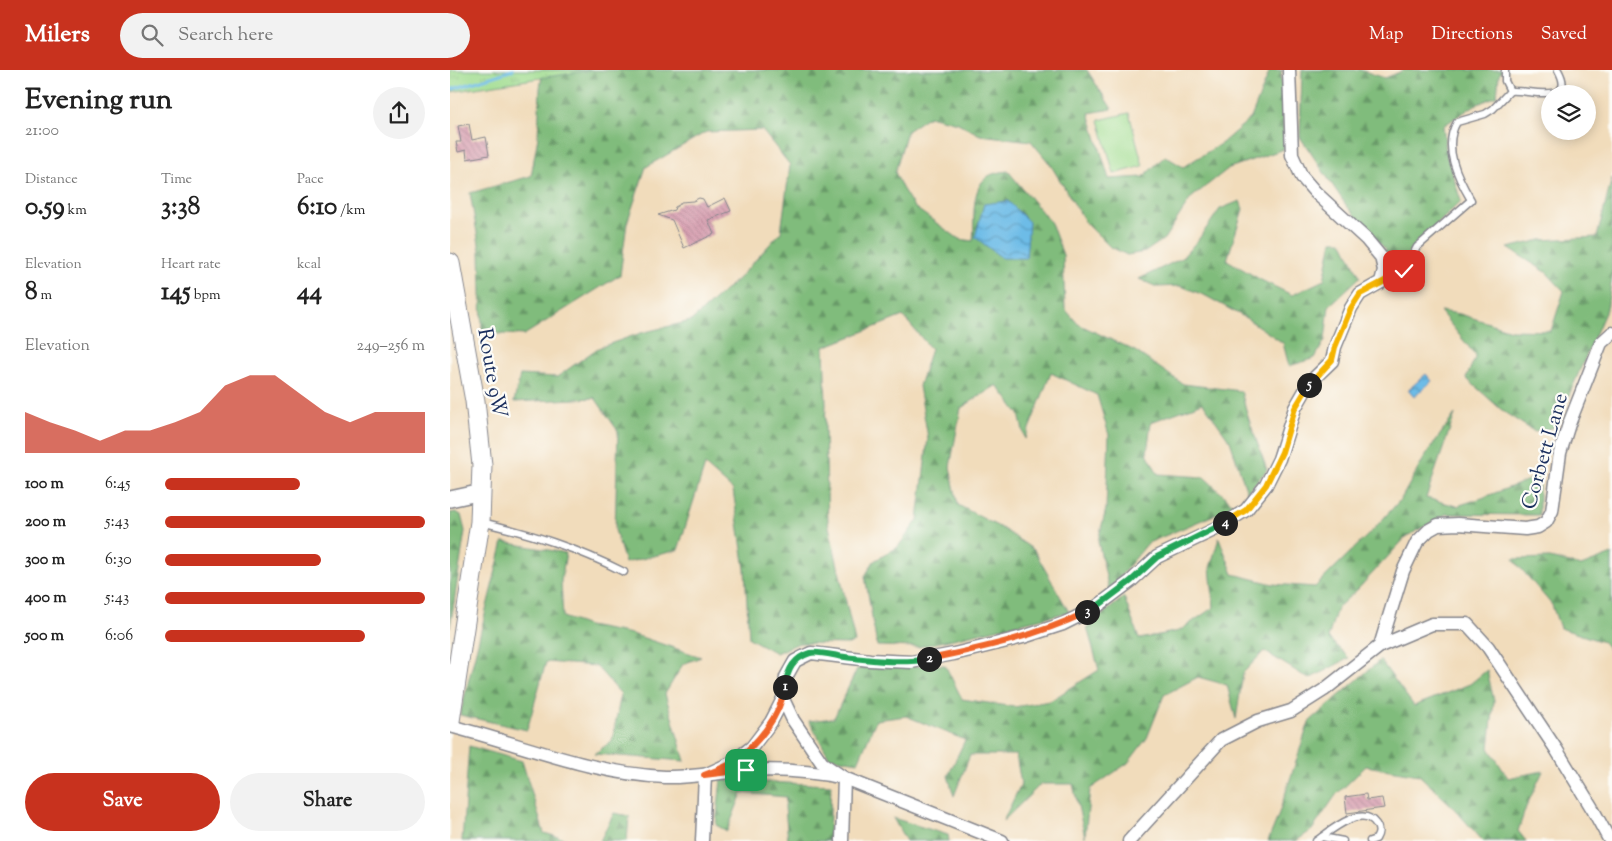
<!DOCTYPE html>
<html lang="en">
<head>
<meta charset="utf-8">
<style>
	:root { --surface:#fff; --page:#f2f2f2; --text:#222; --muted:#767676; --accent:#c8321e }
	body { margin:0; font-family:"Sorts Mill Goudy",serif; background:var(--page); color:var(--text); height:100vh; display:flex; flex-direction:column; font-size:19px; white-space:nowrap }
	* { box-sizing:border-box; margin:0 }
	p { font-size:16px; color:var(--muted) }
	.icon { flex:none; width:28px; height:28px; fill:none; stroke:currentColor; stroke-width:2; stroke-linecap:round; stroke-linejoin:round }
	.map { position:relative; flex:1; overflow:hidden }
	.panel { display:flex; flex-direction:column; background:var(--surface); width:450px }
	.panel>* { flex:none }
	.fabs { position:absolute; left:1091px; top:15px; display:grid; gap:10px }
	.fabs a { display:grid; place-items:center; width:55px; height:55px; border-radius:50%; background:var(--surface); box-shadow:0 2px 12px #0003; font-size:25px }
	.pin { position:absolute; display:grid; place-items:center; width:42px; height:42px; color:#fff; margin:-21px; border-radius:10px; box-shadow:0 2px 8px #0006 }
	.km { position:absolute; width:25px; height:25px; margin:-12px; border-radius:50%; background:#222; color:#fff; font-size:14px; line-height:25px; text-align:center }
	.round { display:grid; place-items:center; flex:none; width:52px; height:52px; border-radius:26px; background:var(--page) }
	.headline { display:flex; align-items:center; justify-content:space-between; height:85px; padding:0 25px }
	h1 { font-size:28px; font-weight:700; line-height:38px }
	.metrics { display:grid; grid-template-columns:repeat(3,1fr); gap:8px; height:85px; padding:5px 25px }
	.metrics div { display:grid; align-content:center }
	.metrics b { font-size:25px; font-weight:700 }
	.metrics small { font-size:14px; font-weight:400 }
	.metrics p { font-size:14px }
	.chart { height:140px; padding:10px 25px }
	.chart p { display:flex; justify-content:space-between }
	.chart svg { width:100%; height:90px; margin-top:5px; fill:var(--accent); opacity:.7 }
	.cta { display:flex; gap:10px; margin-top:auto; padding:10px 25px }
	.cta a { flex:1; height:58px; border-radius:30px; background:var(--accent); color:#fff; font-size:20px; font-weight:700; line-height:58px; text-align:center }
	.cta a+a { background:var(--page); color:var(--text) }
	ul { padding:0 25px; list-style:none; font-size:16px }
	li { display:grid; grid-template-columns:80px 60px 1fr; align-items:center; height:38px }
	li i { height:12px; border-radius:6px; background:var(--accent) }
	header { display:flex; align-items:center; gap:30px; box-sizing:border-box; height:70px; padding:0 25px; background:var(--accent); color:#fff }
	header strong { font-size:24px }
	nav { display:flex; gap:28px; margin-inline-start:auto; font-size:18px }
	.search { width:350px; height:45px; background:var(--page); display:flex; align-items:center; gap:12px; box-sizing:border-box; padding:0 18px; border-radius:28px; color:var(--muted); font-size:19px }
	main { display:flex; flex:1; min-height:0 }
	.map>svg:first-child { display:block }
	.forest { fill:url(#forest-firs); stroke:#4e766c }
	.park { fill:url(#park-tufts); stroke:#5e8678 }
	.pitch { fill:#a1dd91; stroke:#5e8678 }
	.water { fill:url(#water-waves); stroke:#4476a2 }
	.lines { fill:none; stroke-linecap:round; stroke-linejoin:round }
	.stream { stroke:#6dbce7; stroke-width:3 }
	.building { fill:url(#building-back-hatch) }
	.service-casing { stroke:#86868c; stroke-width:9 }
	.minor-casing { stroke:#86868c; stroke-width:15 }
	.tertiary-casing { stroke:#86868c; stroke-width:18 }
	.primary-casing { stroke:#86868c; stroke-width:21 }
	.service { stroke:#fff; stroke-width:6 }
	.minor { stroke:#fff; stroke-width:12 }
	.tertiary { stroke:#fff; stroke-width:15 }
	.primary { stroke:#fff; stroke-width:19 }
	.split-1-casing { stroke:#fff; stroke-width:10 }
	.split-2-casing { stroke:#fff; stroke-width:10 }
	.split-3-casing { stroke:#fff; stroke-width:10 }
	.split-4-casing { stroke:#fff; stroke-width:10 }
	.split-5-casing { stroke:#fff; stroke-width:10 }
	.split-6-casing { stroke:#fff; stroke-width:10 }
	.split-1 { stroke:#f0652b; stroke-width:6 }
	.split-2 { stroke:#22a559; stroke-width:6 }
	.split-3 { stroke:#f0652b; stroke-width:6 }
	.split-4 { stroke:#22a559; stroke-width:6 }
	.split-5 { stroke:#f5b400; stroke-width:6 }
	.split-6 { stroke:#f5b400; stroke-width:6 }
	.labels { text-anchor:middle; stroke-width:4.5; stroke-linejoin:round; paint-order:stroke }
	.street-label { font-size:21px; fill:#1b2f5e; stroke:#fdfcf7 }
</style>
</head>
<body>
<header>
<strong>Milers</strong>
<div class="search"><svg class="icon" aria-label="search" viewBox="0 0 24 24"><circle cx="10" cy="10" r="6"/><path d="M15 15l6 6"/></svg>Search here</div>
<nav><a>Map</a><a>Directions</a><a>Saved</a></nav>
</header>
<main>
<section class="panel">
<div class="headline"><div><h1>Evening run</h1><p>21:00</p></div><a class="round"><svg class="icon" aria-label="share" viewBox="0 0 24 24"><path d="M12 15V3M7 8l5-5 5 5M5 13v7h14v-7"/></svg></a></div>
<div class="metrics">
<div><p>Distance</p><b>0.59<small> km</small></b></div>
<div><p>Time</p><b>3:38</b></div>
<div><p>Pace</p><b>6:10<small> /km</small></b></div>
</div>
<div class="metrics">
<div><p>Elevation</p><b>8<small> m</small></b></div>
<div><p>Heart rate</p><b>145<small> bpm</small></b></div>
<div><p>kcal</p><b>44</b></div>
</div>
<div class="chart"><p><span>Elevation</span>249–256 m</p>
<svg viewBox="0 0 160 44" preserveAspectRatio="none"><path d="M0 44V24L10 29L20 33L30 38L40 33L50 33L60 29L70 24L80 11L90 6L100 6L110 15L120 24L130 29L140 24L150 24L160 24V44z"/></svg>
</div>
<ul>
<li><b>100 m</b>6:45<i style="width:52%"></i></li>
<li><b>200 m</b>5:43<i style="width:100%"></i></li>
<li><b>300 m</b>6:30<i style="width:60%"></i></li>
<li><b>400 m</b>5:43<i style="width:100%"></i></li>
<li><b>500 m</b>6:06<i style="width:77%"></i></li>
</ul>
<div class="cta"><a>Save</a><a>Share</a></div>
</section>
<div class="map">
<svg width="1162" height="771" viewBox="0 0 1162 771">
	<defs>
		<pattern id="forest-firs" width="22" height="20" patternUnits="userSpaceOnUse" patternTransform="scale(1.25)"><rect width="22" height="20" fill="#80bc7b"/><path d="M5 1l3.5 6h-7zM16 11l3.5 6h-7z" fill="#689968"/></pattern>
		<pattern id="park-tufts" width="24" height="20" patternUnits="userSpaceOnUse" patternTransform="scale(1.25)"><rect width="24" height="20" fill="#a1dd91"/><path d="M3 7l-1-3M5 7V3M7 7l1-3M15 17l-1-3M17 17v-4M19 17l1-3" fill="none" stroke="#8abe7f"/></pattern>
		<pattern id="water-waves" width="16" height="10" patternUnits="userSpaceOnUse" patternTransform="scale(1.25)"><rect width="16" height="10" fill="#6dbce7"/><path d="M0 5q4-4 8 0t8 0" fill="none" stroke="#5999be"/></pattern>
		<pattern id="building-back-hatch" width="6" height="6" patternUnits="userSpaceOnUse" patternTransform="scale(1.25)"><rect width="6" height="6" fill="#d79cae"/><path d="M-1 5l2 2M0 0l6 6M5-1l2 2" fill="none" stroke="#ae8091"/></pattern>
	</defs>
	<rect width="100%" height="100%" fill="#fdfcf7"/>
	<filter id="ink" filterUnits="userSpaceOnUse"><feTurbulence type="fractalNoise" baseFrequency=".02" numOctaves="2"/><feDisplacementMap in="SourceGraphic" scale="10" xChannelSelector="R" yChannelSelector="G"/><feConvolveMatrix kernelMatrix="1 2 1 2 8 2 1 2 1" color-interpolation-filters="sRGB"/></filter>
	<filter id="wash" filterUnits="userSpaceOnUse"><feTurbulence type="fractalNoise" baseFrequency=".0096" numOctaves="4" result="noise"/><feDisplacementMap in="SourceGraphic" scale="20" xChannelSelector="R" yChannelSelector="G"/><feGaussianBlur stdDeviation="1.12" result="paint"/><feColorMatrix in="noise" values="0 0 0 0 0 0 0 0 0 0 0 0 0 0 0 0 0 1.4 0 .05"/><feComposite in="paint" operator="in"/></filter>
	<g filter="url(#wash)">
		<rect width="100%" height="100%" fill="#f1dcbb"/>
		<g class="forest">
			<path d="M93 0H637L662 39 639 43 659 109 693 107 715 86 733 97 772 73 801 48 820 0H831L834 79 779 98 741 128 714 169 695 182 677 185 659 176 636 153 600 94 581 71 530 65 508 53 479 46 457 61 445 102 452 118 464 137 509 169 523 171C525 154 520 120 536 108 541 103 551 102 558 101L601 153 613 185 615 239 628 254 685 281 733 314 791 321 798 347 817 400 797 422 780 371 753 333 701 352 697 383 708 404 754 407 785 436 698 473 659 520 648 471 656 439 659 365 647 325 601 303 575 369 569 344 547 315 511 338 500 397 508 435 553 459 584 480 619 542 469 577 427 576 415 506 424 491 448 477 468 450 478 368 469 316 481 279 453 246 374 277 376 334 375 359 378 452 405 572 399 574 349 573 326 583 299 568 295 499 283 420 255 395 228 480 175 493 165 460 168 361 145 328 64 332 70 305 107 307 148 278 191 263 241 251 289 208 331 162 340 95 312 60 256 62 196 97 177 153 170 205 74 265 32 263 30 180 20 123 81 106 88 67 90 18Z"/>
			<path d="M852 0H910L935 8 955 0H1052L1049 5 1047 26 1025 35 993 56 997 87 1011 131 949 192 939 196 935 179 896 135 850 67Z"/>
			<path d="M1162 108V209L1157 238 1105 357 1085 362 1054 342 1016 308 1026 286 990 241 1010 244 1061 260 1101 261 1114 221 1096 202 1058 178 1091 170 1147 167Z"/>
			<path d="M790 131 793 139 777 190 811 210 842 225 874 210 882 171H892L910 207 879 236 875 270 865 288 839 296 833 273 796 248 756 226 731 216 707 217 689 209 732 188 748 170 770 139Z"/>
			<path d="M1005 344 976 428 1007 436 1032 428 1089 406V445L996 444 956 467 908 519 887 538 878 568 899 588 859 609 814 581 793 603 786 649 777 615 748 607 714 625 697 668 678 693 640 719 635 767 623 714H591L553 751 571 714 566 685H520L504 726 498 706 515 670 456 646 426 650 408 692 379 687 359 651 384 648 407 599 495 595 512 629 564 637 600 631 649 600 637 557 674 527 689 569 729 561 764 537 760 498 769 468 783 504 823 514 865 517 923 460 951 429 977 383Z"/>
			<path d="M6 442 11 445 15 461 0 558V443Z"/>
			<path d="M53 472 116 483 111 511 113 547 138 556 182 564 251 587 233 594 215 624 235 691 144 684 162 671 171 624 146 596 96 592 77 660 10 645Z"/>
			<path d="M1162 484V583L1153 572 1110 558 1102 535 1063 489 1100 488 1131 496Z"/>
			<path d="M930 590 964 636 1020 614 1037 600 1044 631 1039 678 1058 708 1093 701 1076 737 1068 761 1076 771H1033L1000 734 969 705 916 696 886 725 862 760 846 771H818L827 749 859 652Z"/>
			<path d="M19 676 72 691 94 763 122 771H12Z"/>
			<path d="M271 710 381 715 379 771H338L335 737 336 727 292 723 277 761 266 755Z"/>
			<path d="M164 743 179 746 177 771H150Z"/>
			<path d="M443 748 498 765 499 771H456Z"/>
		</g>
		<path class="park" d="M0 0H142L0 22Z"/>
		<path class="pitch" d="M679 43 693 96 664 104 649 50Z"/>
		<g class="water">
			<path d="M558 131 579 152 576 188H552L525 167 534 134Z"/>
			<path d="M976 304 982 311 964 327 958 320Z"/>
		</g>
		<g class="lines">
			<path class="stream" d="M0 20 63 0"/>
		</g>
		<g id="blocks">
			<g class="building">
				<path d="M19 54 22 70 36 67 39 85 17 89 16 80 8 82 6 72H11L8 56Z"/>
				<path d="M249 128 253 129 257 137 275 128 281 141 258 150 264 164 234 178 222 150 208 145 224 140 225 137 229 135 231 132 243 131Z"/>
				<path d="M916 724 917 730 932 728 934 738 897 743 895 727Z"/>
			</g>
		</g>
	</g>
	<g filter="url(#ink)">
		<use href="#blocks" fill-opacity="0" stroke="#86868c" stroke-width="1"/>
		<g class="lines">
			<defs>
				<g id="service">
					<path d="M1055 0V11L1060 21"/>
					<path d="M932 211 954 201 967 177 1021 130C1008 108 992 77 1007 52L1035 44 1043 39 1060 21C1077 19 1128 36 1108 0"/>
					<path d="M31 452C82 464 127 478 174 502"/>
					<path d="M872 767 893 771"/>
					<path d="M866 771C879 762 912 733 926 754 930 760 929 764 926 769L920 771"/>
				</g>
				<g id="minor">
					<path d="M930 576 953 501 967 472 979 460 988 455 1008 454 1075 459 1088 457 1096 452 1102 441 1110 383 1119 354 1151 273 1162 263"/>
					<path d="M333 629 343 650 372 693 394 708 392 771"/>
					<path d="M0 656C71 674 142 704 215 707 242 708 268 702 295 701 328 699 362 701 394 708L552 771"/>
					<path d="M252 771 255 705 281 693 302 677 321 652 333 629 336 607 345 591 361 583 420 590 461 592 504 584 573 567 613 554 645 538 681 511 707 487 766 459 796 440 816 415 829 389 845 338 860 312 882 291 885 277 901 238 910 224 931 212 934 200 931 187 916 169 865 122 852 107 842 85 839 0"/>
					<path d="M679 771 771 670 808 651 841 641 874 620 930 576 982 554H1017L1038 577 1106 679 1142 738 1160 771"/>
				</g>
				<path id="tertiary" d="M0 429 32 422"/>
				<path id="primary" d="M0 193 25 331 32 395 30 452 0 651"/>
			</defs>
			<use href="#service" class="service-casing"/>
			<use href="#minor" class="minor-casing"/>
			<use href="#tertiary" class="tertiary-casing"/>
			<use href="#primary" class="primary-casing"/>
			<use href="#service" class="service"/>
			<use href="#minor" class="minor"/>
			<use href="#tertiary" class="tertiary"/>
			<use href="#primary" class="primary"/>
		</g>
	</g>
	<g class="lines" filter="url(#ink)">
		<defs>
			<path id="split-1" d="M296 700 254 705C264 701 275 698 283 692 307 675 330 647 335 617"/>
			<path id="split-2" d="M335 617C337 601 343 588 360 583 368 581 386 586 395 587 423 590 451 594 479 589"/>
			<path id="split-3" d="M479 589C533 578 587 566 637 542"/>
			<path id="split-4" d="M637 542 645 538 681 511 707 487 775 453"/>
			<path id="split-5" d="M775 453 796 440 816 415 832 382 845 338 859 315"/>
			<path id="split-6" d="M859 315 882 290 885 277 901 238 910 224 954 201"/>
		</defs>
		<use href="#split-1" class="split-1-casing"/>
		<use href="#split-2" class="split-2-casing"/>
		<use href="#split-3" class="split-3-casing"/>
		<use href="#split-4" class="split-4-casing"/>
		<use href="#split-5" class="split-5-casing"/>
		<use href="#split-6" class="split-6-casing"/>
		<use href="#split-1" class="split-1"/>
		<use href="#split-2" class="split-2"/>
		<use href="#split-3" class="split-3"/>
		<use href="#split-4" class="split-4"/>
		<use href="#split-5" class="split-5"/>
		<use href="#split-6" class="split-6"/>
	</g>
	<g class="labels">
		<g class="street-label">
			<text transform="translate(43 303) rotate(80)" y="7">Route 9W</text>
			<text transform="translate(1094 381) rotate(-74)" y="7">Corbett Lane</text>
		</g>
	</g>
</svg>
<div class="fabs">
<a><svg class="icon" aria-label="layers" viewBox="0 0 24 24"><path d="M12 4l9 5-9 5-9-5zM3 14l9 5 9-5"/></svg></a>
</div>
<div class="pin" style="left:296px;top:700px;background:#1e9e55"><svg class="icon" aria-label="arrive" viewBox="0 0 24 24"><path d="M6 21V4h12l-3 4 3 4H6"/></svg></div>
<div class="pin" style="left:954px;top:201px;background:#d93025"><svg class="icon" aria-label="check" viewBox="0 0 24 24"><path d="M5 12l5 5 9-10"/></svg></div>
<b class="km" style="left:335px;top:617px">1</b>
<b class="km" style="left:479px;top:589px">2</b>
<b class="km" style="left:637px;top:542px">3</b>
<b class="km" style="left:775px;top:453px">4</b>
<b class="km" style="left:859px;top:315px">5</b>
</div>
</main>
</body>
</html>
